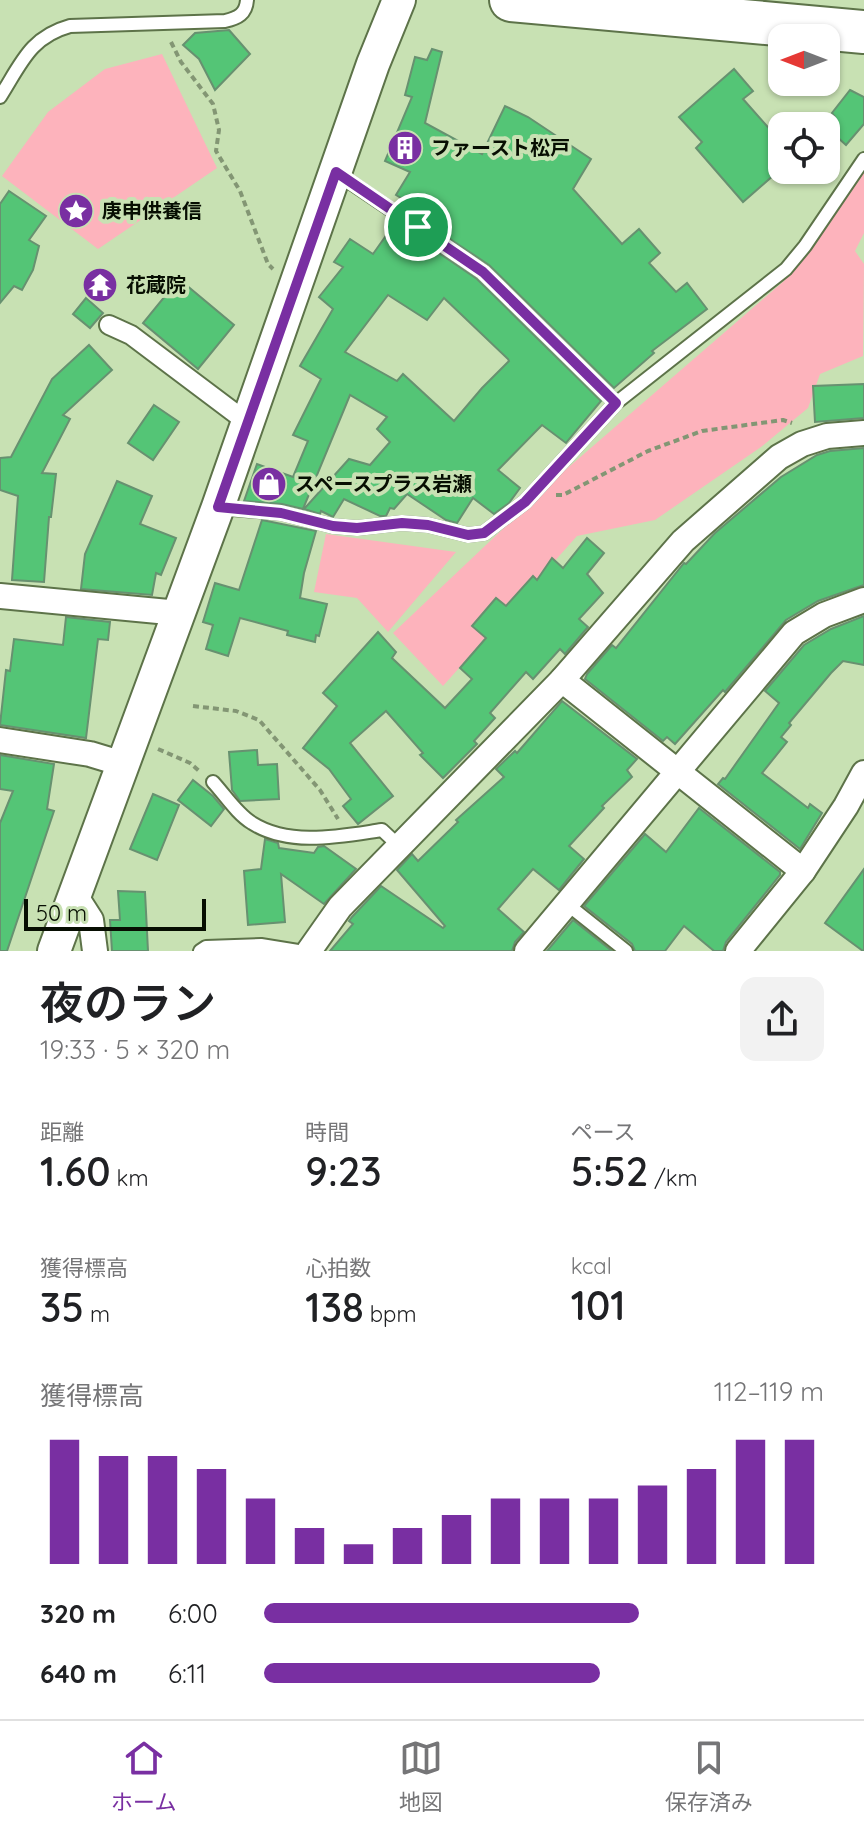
<!DOCTYPE html>
<html lang="ja">
<head>
<meta charset="utf-8">
<style>
	:root { --surface:#fff; --page:#f2f2f2; --text:#202124; --muted:#757577; --line:#e0e0e0; --accent:#792fa2 }
	body { margin:0; font-family:Quicksand,"Noto Sans JP",sans-serif; background:var(--page); color:var(--text); height:100vh; display:flex; flex-direction:column; font-size:30px; white-space:nowrap }
	* { box-sizing:border-box; margin:0 }
	p { font-size:26px; color:var(--muted) }
	.icon { flex:none; width:44px; height:44px; fill:none; stroke:currentColor; stroke-width:2; stroke-linecap:round; stroke-linejoin:round }
	.map { position:relative; height:951px; overflow:hidden }
	.sheet { display:flex; flex-direction:column; background:var(--surface); flex:1 }
	.sheet>* { flex:none }
	.needle { width:52px; rotate:270deg }
	.controls { position:absolute; left:768px; top:24px; display:grid; gap:16px }
	.controls a { display:grid; place-items:center; width:72px; height:72px; border-radius:16px; background:var(--surface); box-shadow:0 2px 6px #0004; font-size:40px }
	.scale { position:absolute; left:24px; bottom:20px; width:182px; box-sizing:border-box; padding-left:8px; border:4px solid #070e02; border-top:0; font-size:22px; line-height:28px; white-space:nowrap; color:#070e02; -webkit-text-stroke:6px #c8e1b3; paint-order:stroke }
	.pin { position:absolute; display:grid; place-items:center; width:68px; height:68px; color:#fff; margin:-34px; border:4px solid #fff; border-radius:50%; box-shadow:0 2px 8px #0007 }
	.round { display:grid; place-items:center; flex:none; width:84px; height:84px; border-radius:16px; background:var(--page) }
	.headline { display:flex; align-items:center; justify-content:space-between; height:136px; padding:0 40px }
	h1 { font-size:44px; font-weight:600; line-height:60px }
	.metrics { display:grid; grid-template-columns:repeat(3,1fr); gap:12px; height:136px; padding:8px 40px }
	.metrics div { display:grid; align-content:center }
	.metrics b { font-size:40px; font-weight:600 }
	.metrics small { font-size:22px; font-weight:400 }
	.metrics p { font-size:22px }
	.chart { height:224px; padding:16px 40px }
	.chart p { display:flex; justify-content:space-between }
	.chart svg { width:100%; height:144px; margin-top:8px; stroke:var(--accent); stroke-width:6 }
	ul { padding:0 40px; list-style:none; font-size:26px }
	li { display:grid; grid-template-columns:128px 96px 1fr; align-items:center; height:60px }
	li i { height:20px; border-radius:10px; background:var(--accent) }
	.dock { display:flex; justify-content:space-around; align-items:center; height:112px; border-top:2px solid var(--line); background:var(--surface); font-size:22px; color:var(--muted) }
	.dock a { display:grid; justify-items:center; gap:4px }
	.dock .current { color:var(--accent) }
	.map>svg:first-child { display:block }
	.green { fill:#fdb3bc }
	.building { fill:#54c576; stroke:#679170; stroke-width:2; fill-rule:evenodd }
	.lines { fill:none; stroke-linecap:round; stroke-linejoin:round }
	.service-casing { stroke:#5d7349; stroke-width:16 }
	.pedestrian-casing { stroke:#5d7349; stroke-width:22 }
	.minor-casing { stroke:#5d7349; stroke-width:28 }
	.tertiary-casing { stroke:#5d7349; stroke-width:36 }
	.trunk-casing { stroke:#5d7349; stroke-width:46 }
	.path { stroke:#839674; stroke-width:4; stroke-dasharray:6 4; stroke-linecap:butt }
	.service { stroke:#fff; stroke-width:12 }
	.pedestrian { stroke:#fff; stroke-width:18 }
	.minor { stroke:#fff; stroke-width:24 }
	.tertiary { stroke:#fff; stroke-width:32 }
	.trunk { stroke:#fff; stroke-width:42 }
	.route-casing { stroke:#fff; stroke-width:16 }
	.route { stroke:#792fa2; stroke-width:10 }
	.labels { text-anchor:middle; stroke-width:8; stroke-linejoin:round; paint-order:stroke }
	.poi-label { font-size:20px; font-weight:bold; fill:#070e02; stroke:#c8e1b3; text-anchor:start }
</style>
</head>
<body>
<div class="map">
<svg width="864" height="951" viewBox="0 0 864 951">
	<rect width="100%" height="100%" fill="#c8e1b3"/>
	<g class="green">
		<path d="M162 54 217 168 98 249 2 176 48 112 105 69Z"/>
		<path d="M864 170V233L855 251 864 264 863 356 820 374 808 408 761 447 655 520 577 536 443 686 393 633 563 472 784 281Z"/>
		<path d="M326 534 456 552 388 632 357 598 314 592Z"/>
	</g>
	<g class="building">
		<path d="M229 30 250 54 215 90 199 59 183 45 195 33Z"/>
		<path d="M432 49 442 52 425 123 482 154 505 106 528 117 591 159 573 189 622 244 639 229 660 253 649 263 676 292 687 283 707 309 652 351 654 353 614 388 489 265 405 209 409 203 396 195 410 172 385 161 412 97 405 95 415 57 427 60Z"/>
		<path d="M734 69 753 91 743 99 782 143V168L743 202 696 148 702 142 679 117Z"/>
		<path d="M850 90 864 97V124L846 145 826 127 835 117 832 113Z"/>
		<path d="M9 191 46 216 29 240 39 246 33 270 22 290 14 286 0 303V204Z"/>
		<path d="M395 223 477 279 601 401 566 443 542 425 498 470 520 488 509 503 494 514 473 498 457 523 446 520 407 494 394 509 390 508 386 516H380L344 499 333 517 321 511 320 514 304 509 349 459 370 465 390 442 377 429 387 417 350 395 303 509 282 504 244 501 257 464 293 477 308 441 293 435 321 379 300 366 333 309 319 297 343 267 334 262 350 239 373 254ZM388 295 427 320 444 298 508 359 509 361 482 388 454 421 403 374 397 381 345 352Z"/>
		<path d="M179 279 234 325 198 369 143 323Z"/>
		<path d="M86 298 103 313 90 328 73 314Z"/>
		<path d="M89 345 112 370 63 415 70 419 42 473 56 474 51 517H49L44 582 12 580 18 496 0 490V458L11 457 52 379Z"/>
		<path d="M864 384V418L815 422 813 386Z"/>
		<path d="M154 405 179 422 153 460 128 443Z"/>
		<path d="M864 448V585L818 601 786 620 725 692 723 690 675 744 667 737 663 741 585 679 587 674 612 645 616 648 684 563 686 564 715 533 781 477 817 455 830 451Z"/>
		<path d="M117 481 152 496 140 524 176 538 161 575 156 573 152 595 81 589 85 554Z"/>
		<path d="M262 520 316 531 304 573 300 598 327 604 319 636 316 635 315 642 287 635 288 631 240 618 228 656 206 649 213 625 203 622 215 583 239 590Z"/>
		<path d="M587 538 604 553 587 574 603 593 579 619 588 627 565 654 560 649 533 679 526 672 490 713 495 718 474 741 477 744 443 778 420 755 423 753 386 711 350 743 393 796 358 824 343 806 351 799 329 769 303 748 337 706 323 693 378 632 396 652 392 658 445 708 472 679 460 668 486 638 472 626 496 598 506 606 533 576 537 580 552 558 563 568Z"/>
		<path d="M864 616V665L843 661 831 673 789 723 791 725 781 737 787 742 762 773 808 808 810 804 822 813 800 849 718 784 723 778 725 779 779 703 765 691 804 645 831 629Z"/>
		<path d="M66 617 110 622 108 640 98 639 86 738 0 725 6 670 10 671 14 639 63 645Z"/>
		<path d="M562 701 637 759 627 770 632 777 602 806 604 808 569 846 584 859 559 890 533 869 498 909 524 932 515 942 512 951H330L353 924 349 921 352 917 381 886 443 928 445 926 397 870 412 854 418 861 458 822 456 820 504 777 496 769 515 751 517 753Z"/>
		<path d="M257 750 258 765 277 764 279 799 240 801 232 790 229 752Z"/>
		<path d="M0 755 54 764 47 809 54 811 7 951H0V823L13 791 0 789Z"/>
		<path d="M193 780 213 796 224 809 211 826 178 800Z"/>
		<path d="M153 794 179 805 157 860 130 849Z"/>
		<path d="M699 808 780 872V875L726 942 723 951H714L684 926 665 951H635L632 944 584 906 645 834 666 852Z"/>
		<path d="M265 839 278 843 279 848 314 853 318 847 324 846 356 869 324 904 281 874 285 922 248 925 244 871 261 869Z"/>
		<path d="M864 869V951H863L825 923Z"/>
		<path d="M118 891 145 892 148 951H112L110 920H120Z"/>
		<path d="M573 920 612 951H547Z"/>
	</g>
	<g class="lines">
		<defs>
			<g id="service">
				<path d="M0 97C21 64 30 37 70 26L225 21C238 18 246 14 247 0"/>
				<path d="M338 174 483 272 616 403"/>
				<path d="M221 508 281 513 333 526 357 528 402 523 428 525 468 535 484 533 525 502 616 403 786 269 805 246 864 159"/>
				<path d="M213 782C225 795 237 814 252 823 290 847 341 836 382 830L398 845"/>
				<path d="M567 904 626 951"/>
				<path d="M200 951 206 947 261 945 298 951"/>
			</g>
			<path id="pedestrian" d="M109 325 131 335 248 423"/>
			<g id="minor">
				<path d="M0 596 179 613"/>
				<path d="M562 680 803 871"/>
				<path d="M0 740 90 754 123 764"/>
				<path d="M75 895 91 920 95 951"/>
				<path d="M309 951 340 907 562 680 683 541 779 457 802 444 827 436 864 433"/>
				<path d="M527 951 794 633 824 615 864 600"/>
				<path d="M738 951 803 871 846 806 864 773"/>
			</g>
			<path id="tertiary" d="M54 951 218 507 373 64 399 0"/>
			<path id="trunk" d="M511 0 864 32"/>
		</defs>
		<use href="#service" class="service-casing"/>
		<use href="#pedestrian" class="pedestrian-casing"/>
		<use href="#minor" class="minor-casing"/>
		<use href="#tertiary" class="tertiary-casing"/>
		<use href="#trunk" class="trunk-casing"/>
		<g class="path">
			<path d="M171 42 181 62 213 104 219 130 216 151 240 191 268 264 273 269"/>
			<path d="M556 495H563L648 451 702 431 783 420 792 423"/>
			<path d="M193 706 236 711 259 720 320 790 338 819"/>
			<path d="M158 749 190 763 199 771"/>
		</g>
		<use href="#service" class="service"/>
		<use href="#pedestrian" class="pedestrian"/>
		<use href="#minor" class="minor"/>
		<use href="#tertiary" class="tertiary"/>
		<use href="#trunk" class="trunk"/>
	</g>
	<g class="lines">
		<defs>
			<path id="route" d="M336 172 483 272 616 403 525 502 484 533 468 535 428 525 402 523 357 528 333 526 281 513 218 507Z"/>
		</defs>
		<use href="#route" class="route-casing"/>
		<use href="#route" class="route"/>
	</g>
	<defs>
		<symbol id="building-disc" viewBox="-11 -11 22 22"><circle r="9.5" fill="#792fa2" stroke="#c8e1b3"/><path d="M-4-6H4V6H1V3H-1V6H-4ZM-2.5-4.3h1.7v1.8h-1.7ZM.8-4.3h1.7v1.8H.8ZM-2.5-1h1.7V.8h-1.7ZM.8-1h1.7V.8H.8Z" fill="#fff"/></symbol>
		<symbol id="sight-disc" viewBox="-11 -11 22 22"><circle r="9.5" fill="#792fa2" stroke="#c8e1b3"/><path d="M0-6L1.8-2.2L6-1.7L2.9 1.2L3.7 5.4L0 3.3L-3.7 5.4L-2.9 1.2L-6-1.7L-1.8-2.2Z" fill="#fff"/></symbol>
		<symbol id="temple-disc" viewBox="-11 -11 22 22"><circle r="9.5" fill="#792fa2" stroke="#c8e1b3"/><path d="M0-6L5-2H3V0L6.5 2.5H4V6H1.5V3h-3V6H-4V2.5H-6.5L-3 0V-2H-5Z" fill="#fff"/></symbol>
		<symbol id="shop-disc" viewBox="-11 -11 22 22"><circle r="9.5" fill="#792fa2" stroke="#c8e1b3"/><path d="M-5-2.5h2.3a2.7 3.5 0 0 1 5.4 0H5L5.5 6h-11ZM-1.5-2.5h3a1.5 2.3 0 0 0-3 0Z" fill="#fff"/></symbol>
	</defs>
	<g fill-rule="evenodd">
		<use href="#building-disc" x="385" y="128" width="40" height="40"/>
		<use href="#sight-disc" x="56" y="191" width="40" height="40"/>
		<use href="#temple-disc" x="80" y="265" width="40" height="40"/>
		<use href="#shop-disc" x="249" y="464" width="40" height="40"/>
	</g>
	<g class="labels">
		<g class="poi-label">
			<text x="431" y="155">ファースト松戸</text>
			<text x="102" y="218">庚申供養信</text>
			<text x="126" y="292">花蔵院</text>
			<text x="295" y="491">スペースプラス岩瀬</text>
		</g>
	</g>
</svg>
<div class="controls">
<a><svg class="needle" viewBox="-14 -14 28 28"><path d="M0-13l5 13h-10z" fill="#e53935"/><path d="M0 13l5-13h-10z" fill="#757577"/></svg></a>
<a><svg class="icon" aria-label="locate" viewBox="0 0 24 24"><circle cx="12" cy="12" r="6"/><path d="M12 2v4M12 18v4M2 12h4M18 12h4"/></svg></a>
</div>
<div class="scale">50 m</div>
<div class="pin" style="left:418px;top:227px;background:#1e9e55"><svg class="icon" aria-label="arrive" viewBox="0 0 24 24"><path d="M6 21V4h12l-3 4 3 4H6"/></svg></div>
</div>
<section class="sheet">
<div class="headline"><div><h1>夜のラン</h1><p>19:33 · 5 × 320 m</p></div><a class="round"><svg class="icon" aria-label="share" viewBox="0 0 24 24"><path d="M12 15V3M7 8l5-5 5 5M5 13v7h14v-7"/></svg></a></div>
<div class="metrics">
<div><p>距離</p><b>1.60<small> km</small></b></div>
<div><p>時間</p><b>9:23</b></div>
<div><p>ペース</p><b>5:52<small> /km</small></b></div>
</div>
<div class="metrics">
<div><p>獲得標高</p><b>35<small> m</small></b></div>
<div><p>心拍数</p><b>138<small> bpm</small></b></div>
<div><p>kcal</p><b>101</b></div>
</div>
<div class="chart"><p><span>獲得標高</span>112–119 m</p>
<svg viewBox="0 0 160 44" preserveAspectRatio="none"><path d="M5 44V6M15 44V11M25 44V11M35 44V15M45 44V24M55 44V33M65 44V38M75 44V33M85 44V29M95 44V24M105 44V24M115 44V24M125 44V20M135 44V15M145 44V6M155 44V6"/></svg>
</div>
<ul>
<li><b>320 m</b>6:00<i style="width:67%"></i></li>
<li><b>640 m</b>6:11<i style="width:60%"></i></li>
</ul>
</section>
<nav class="dock">
<a class="current"><svg class="icon" aria-label="home" viewBox="0 0 24 24"><path d="M3 11l9-7 9 7M6 9v11h12V9"/></svg>ホーム</a>
<a><svg class="icon" aria-label="map" viewBox="0 0 24 24"><path d="M3 6l6-2 6 2 6-2v14l-6 2-6-2-6 2zM9 4v14M15 6v14"/></svg>地図</a>
<a><svg class="icon" aria-label="saved" viewBox="0 0 24 24"><path d="M7 4h10v16l-5-4-5 4z"/></svg>保存済み</a>
</nav>
</body>
</html>
